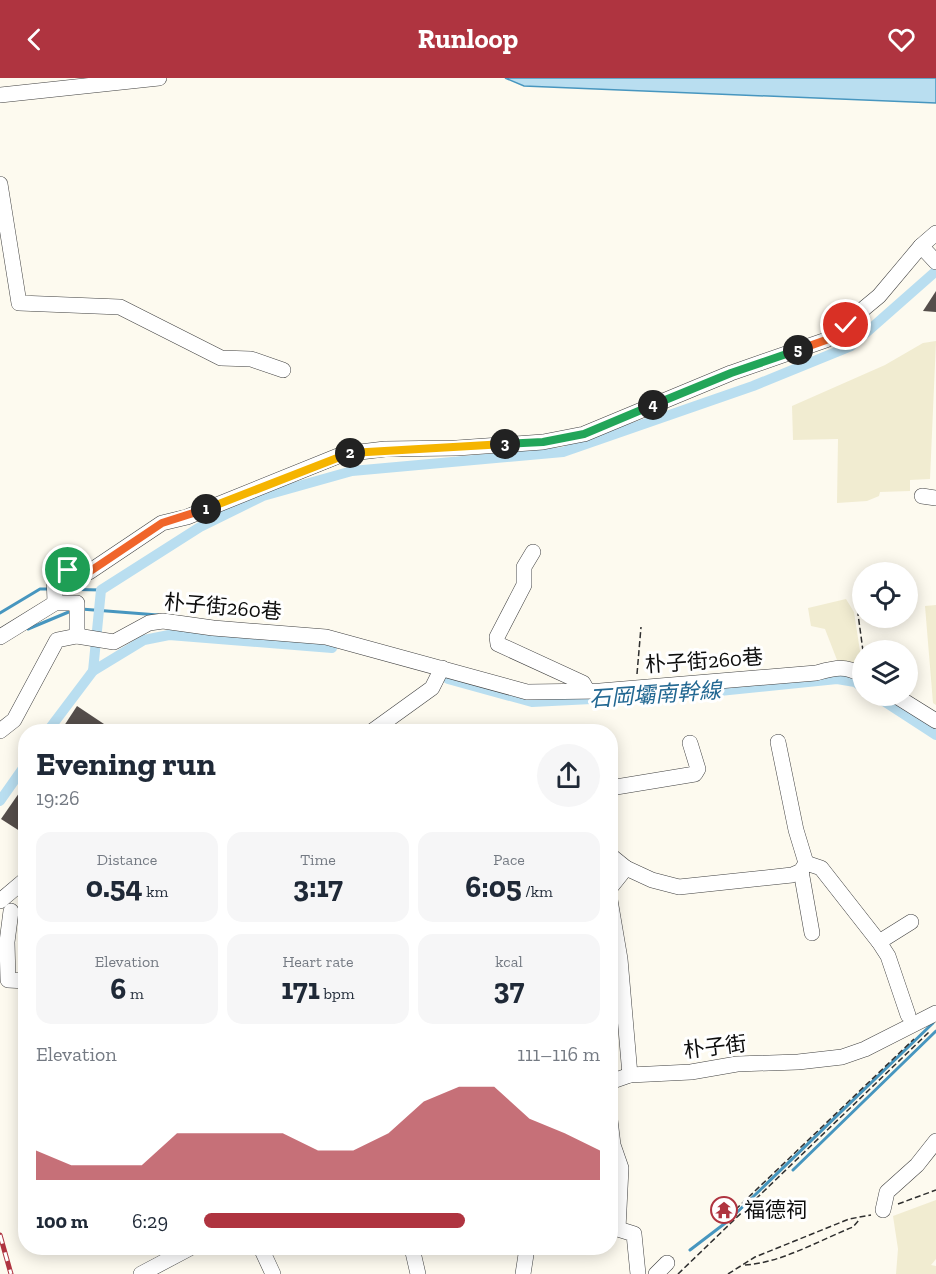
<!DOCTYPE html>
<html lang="en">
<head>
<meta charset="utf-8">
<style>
	:root { --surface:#fff; --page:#f6f6f7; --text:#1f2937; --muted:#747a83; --accent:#af3440 }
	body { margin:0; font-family:"Zilla Slab","Noto Sans TC",serif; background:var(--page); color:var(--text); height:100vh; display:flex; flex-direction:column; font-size:22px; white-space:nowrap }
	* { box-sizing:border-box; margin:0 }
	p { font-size:20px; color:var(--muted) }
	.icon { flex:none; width:33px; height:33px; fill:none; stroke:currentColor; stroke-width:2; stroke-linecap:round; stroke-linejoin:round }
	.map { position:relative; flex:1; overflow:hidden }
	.drawer { position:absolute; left:18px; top:646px; width:600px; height:531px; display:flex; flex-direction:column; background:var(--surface); border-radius:24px; box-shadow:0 3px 15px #0003 }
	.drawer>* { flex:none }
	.fabs { position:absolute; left:852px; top:484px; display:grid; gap:12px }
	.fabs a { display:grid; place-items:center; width:66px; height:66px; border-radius:50%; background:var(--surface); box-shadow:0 3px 15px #0003; font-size:30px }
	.pin { position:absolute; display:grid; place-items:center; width:51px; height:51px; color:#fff; margin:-26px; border:3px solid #fff; border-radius:50%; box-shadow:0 2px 6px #0007 }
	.km { position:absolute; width:30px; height:30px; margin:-15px; border-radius:50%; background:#222; color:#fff; font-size:16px; line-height:30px; text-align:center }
	.round { display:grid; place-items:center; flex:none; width:63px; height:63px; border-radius:32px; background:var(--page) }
	.overview { display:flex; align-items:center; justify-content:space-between; height:102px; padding:0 18px }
	h1 { font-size:33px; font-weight:700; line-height:45px }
	.figures { display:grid; grid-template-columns:repeat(3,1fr); gap:9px; height:102px; padding:6px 18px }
	.figures div { display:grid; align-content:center; border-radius:15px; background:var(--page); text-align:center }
	.figures b { font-size:30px; font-weight:700 }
	.figures small { font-size:16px; font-weight:400 }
	.figures p { font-size:16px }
	.chart { height:168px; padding:12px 18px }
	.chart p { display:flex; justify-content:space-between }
	.chart svg { width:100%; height:108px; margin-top:6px; fill:var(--accent); opacity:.7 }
	ul { padding:0 18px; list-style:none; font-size:20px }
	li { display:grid; grid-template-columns:96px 72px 1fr; align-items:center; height:45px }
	li i { height:15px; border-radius:8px; background:var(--accent) }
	header { display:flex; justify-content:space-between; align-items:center; height:78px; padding:0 18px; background:var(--accent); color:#fff; font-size:27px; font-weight:700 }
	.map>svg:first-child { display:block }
	.farmland { fill:#f1ecd1 }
	.water { fill:#b9def0; stroke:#4796bf; stroke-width:1.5 }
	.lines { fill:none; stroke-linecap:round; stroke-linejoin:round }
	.stream { stroke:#4796bf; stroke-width:3 }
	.canal { stroke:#b9def0; stroke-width:10 }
	.building { fill:#554e4b }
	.minor-casing { stroke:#404040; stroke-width:16 }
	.path { stroke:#2f2f2f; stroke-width:1.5; stroke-dasharray:6 3; stroke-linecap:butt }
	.minor { stroke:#fff; stroke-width:15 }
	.rail-casing { stroke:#af3440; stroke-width:5 }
	.rail { stroke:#fff; stroke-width:3; stroke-dasharray:9; stroke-linecap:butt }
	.split-1-casing { stroke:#fff; stroke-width:12 }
	.split-2-casing { stroke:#fff; stroke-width:12 }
	.split-3-casing { stroke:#fff; stroke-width:12 }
	.split-4-casing { stroke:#fff; stroke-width:12 }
	.split-5-casing { stroke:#fff; stroke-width:12 }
	.split-6-casing { stroke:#fff; stroke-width:12 }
	.split-1 { stroke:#f0652b; stroke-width:8 }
	.split-2 { stroke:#f5b400; stroke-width:8 }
	.split-3 { stroke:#f5b400; stroke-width:8 }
	.split-4 { stroke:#22a559; stroke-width:8 }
	.split-5 { stroke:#22a559; stroke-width:8 }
	.split-6 { stroke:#f0652b; stroke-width:8 }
	.labels { text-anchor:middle; stroke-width:6; stroke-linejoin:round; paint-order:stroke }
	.street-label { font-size:21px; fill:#0d0d0d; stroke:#fff }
	.poi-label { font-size:21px; fill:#0d0d0d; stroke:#fff; text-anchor:start }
	.water-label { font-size:22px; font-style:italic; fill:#236892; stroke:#fff }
</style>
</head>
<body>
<header><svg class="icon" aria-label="back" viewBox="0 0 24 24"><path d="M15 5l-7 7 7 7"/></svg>Runloop<svg class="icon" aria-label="heart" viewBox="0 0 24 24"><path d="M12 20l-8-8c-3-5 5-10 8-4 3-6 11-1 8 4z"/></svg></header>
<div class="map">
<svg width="936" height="1196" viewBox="0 0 936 1196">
	<rect width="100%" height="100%" fill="#fdfaef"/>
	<g class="farmland">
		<path d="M936 263 930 401 910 402V413L880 414 879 418 867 423 837 425 838 361 793 362 792 328 885 287 923 265Z"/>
		<path d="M846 521 854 534 862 586 837 582 825 551 811 548 808 530Z"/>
		<path d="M936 527V627L933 625 925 528Z"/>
		<path d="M936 1122V1181L931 1187 936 1188V1196H896L898 1171 893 1138Z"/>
	</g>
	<path class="water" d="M505 0H936V25L524 8Z"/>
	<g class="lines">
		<g class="stream">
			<path d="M58 511 101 512"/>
			<path d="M81 531 158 537"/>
			<path d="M0 535 40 511H48"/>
			<path d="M28 551 71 533"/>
			<path d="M793 1092 936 953"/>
			<path d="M690 1172 728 1143 933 945"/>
		</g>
		<g class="canal">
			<path d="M93 593 101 512 200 449 263 418 352 393 563 374 753 308 851 268 936 193"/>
			<path d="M448 601 532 624 690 616 837 601 855 604 862 609"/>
			<path d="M876 618 936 657"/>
			<path d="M47 654 93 593 144 562 169 557 332 570"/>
			<path d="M0 723 26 686"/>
		</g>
	</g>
	<g class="building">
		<path d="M936 213V234L923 233Z"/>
		<path d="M77 628 116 654H60Z"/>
		<path d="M26 705V757L1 741Z"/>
	</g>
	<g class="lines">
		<defs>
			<g id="minor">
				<path d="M0 17 159 0"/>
				<path d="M0 106 19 225 120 229 221 280 251 281 283 292"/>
				<path d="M921 168 936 184"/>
				<path d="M922 418 936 420"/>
				<path d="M533 474 524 489V507L497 559 498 566 583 605 587 612"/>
				<path d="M55 525 54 496 68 492 89 494 162 445 187 439 343 376 385 371 457 370 543 364 584 356 731 295 826 262 879 218 921 168 936 155"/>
				<path d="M0 559 55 525H77V558"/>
				<path d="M896 618 936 643"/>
				<path d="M0 653 14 642 57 562 77 558 114 564 149 545 163 543 213 550 326 559 527 614 600 613 816 595C835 590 845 587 862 597"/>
				<path d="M371 654 432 610 442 590"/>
				<path d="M778 664 796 752 806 785"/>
				<path d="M610 710 695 696 698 691 690 665"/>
				<path d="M610 777 626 790 610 810"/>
				<path d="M806 785 821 790 879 864 888 878 908 937"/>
				<path d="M626 790 652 802 679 809 792 797 801 793 806 785"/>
				<path d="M801 793 812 855"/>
				<path d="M610 822 620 881 630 997"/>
				<path d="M0 823 26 801"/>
				<path d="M11 833 7 864 8 902 26 903"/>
				<path d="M879 864 911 844"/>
				<path d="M610 1004 630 997 691 994 737 986 798 984 842 979 865 971 936 935"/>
				<path d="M610 1042 613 1067 621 1090 618 1151 634 1156 638 1196"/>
				<path d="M883 1132 887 1114 917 1087 936 1063"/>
				<path d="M261 1170 273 1196"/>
				<path d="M412 1170 418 1196"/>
				<path d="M141 1196 190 1170"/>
				<path d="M523 1196 527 1170"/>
				<path d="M656 1196 667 1185"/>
			</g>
		</defs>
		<use href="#minor" class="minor-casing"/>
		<g class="path">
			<path d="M862 535 858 536 863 573"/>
			<path d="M637 596 641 549"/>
			<path d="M898 1126 936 1112"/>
			<path d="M737 1138 733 1134 914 961"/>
			<path d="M745 1187C781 1185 820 1162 853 1149L859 1142"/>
			<path d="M678 1196 929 954"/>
			<path d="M728 1196 755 1179 849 1141 871 1137"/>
		</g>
		<use href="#minor" class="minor"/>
		<defs>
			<path id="rail" d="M0 1157 11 1196"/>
		</defs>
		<use href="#rail" class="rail-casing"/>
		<use href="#rail" class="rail"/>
	</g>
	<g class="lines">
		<defs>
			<path id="split-1" d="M68 492 89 494 162 445 206 431"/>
			<path id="split-2" d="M206 431 350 375"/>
			<path id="split-3" d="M350 375 505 366"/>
			<path id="split-4" d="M505 366 543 364 584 356 653 327"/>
			<path id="split-5" d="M653 327 731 295 798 272"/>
			<path id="split-6" d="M798 272 826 262 846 247"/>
		</defs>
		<use href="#split-1" class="split-1-casing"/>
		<use href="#split-2" class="split-2-casing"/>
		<use href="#split-3" class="split-3-casing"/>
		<use href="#split-4" class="split-4-casing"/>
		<use href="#split-5" class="split-5-casing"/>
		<use href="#split-6" class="split-6-casing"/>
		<use href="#split-1" class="split-1"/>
		<use href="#split-2" class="split-2"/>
		<use href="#split-3" class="split-3"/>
		<use href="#split-4" class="split-4"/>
		<use href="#split-5" class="split-5"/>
		<use href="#split-6" class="split-6"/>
	</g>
	<defs>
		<symbol id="temple-ring" viewBox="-11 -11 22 22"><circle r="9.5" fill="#fff" stroke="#af3440" stroke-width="1.5"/><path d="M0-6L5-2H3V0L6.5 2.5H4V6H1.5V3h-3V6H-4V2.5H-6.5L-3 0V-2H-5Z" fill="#af3440"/></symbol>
	</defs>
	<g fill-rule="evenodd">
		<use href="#temple-ring" x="709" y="1117" width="30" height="30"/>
	</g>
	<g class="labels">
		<g class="street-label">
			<text transform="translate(223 529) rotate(5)" y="7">朴子街260巷</text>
			<text transform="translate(704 583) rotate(-4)" y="7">朴子街260巷</text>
			<text transform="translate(715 969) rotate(-7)" y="7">朴子街</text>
		</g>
		<g class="poi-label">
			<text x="744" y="1139">福德祠</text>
		</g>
		<g class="water-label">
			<text transform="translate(655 616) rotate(-4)" y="8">石岡壩南幹線</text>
		</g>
	</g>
</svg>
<div class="fabs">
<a><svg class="icon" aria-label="locate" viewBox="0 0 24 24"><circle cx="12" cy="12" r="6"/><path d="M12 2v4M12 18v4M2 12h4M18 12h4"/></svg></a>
<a><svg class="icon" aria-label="layers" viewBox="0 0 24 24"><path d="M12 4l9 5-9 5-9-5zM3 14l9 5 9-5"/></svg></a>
</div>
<div class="pin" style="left:68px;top:492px;background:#1e9e55"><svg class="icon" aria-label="arrive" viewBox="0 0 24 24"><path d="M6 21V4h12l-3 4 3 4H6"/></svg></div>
<div class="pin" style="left:846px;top:247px;background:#d93025"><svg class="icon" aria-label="check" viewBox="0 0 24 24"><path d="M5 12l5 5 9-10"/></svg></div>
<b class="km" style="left:206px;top:431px">1</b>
<b class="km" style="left:350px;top:375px">2</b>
<b class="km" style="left:505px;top:366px">3</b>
<b class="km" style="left:653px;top:327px">4</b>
<b class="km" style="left:798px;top:272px">5</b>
<section class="drawer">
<div class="overview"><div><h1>Evening run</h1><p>19:26</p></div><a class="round"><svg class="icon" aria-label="share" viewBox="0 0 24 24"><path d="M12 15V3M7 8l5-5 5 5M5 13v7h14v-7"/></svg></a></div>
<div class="figures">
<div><p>Distance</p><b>0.54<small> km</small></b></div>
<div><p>Time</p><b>3:17</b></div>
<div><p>Pace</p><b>6:05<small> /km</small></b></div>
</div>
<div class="figures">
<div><p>Elevation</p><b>6<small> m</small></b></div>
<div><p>Heart rate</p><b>171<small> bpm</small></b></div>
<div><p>kcal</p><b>37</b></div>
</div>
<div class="chart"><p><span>Elevation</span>111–116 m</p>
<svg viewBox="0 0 160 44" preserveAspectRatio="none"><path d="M0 44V32L10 38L20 38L30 38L40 25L50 25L60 25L70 25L80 32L90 32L100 25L110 12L120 6L130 6L140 19L150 25L160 32V44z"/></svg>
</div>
<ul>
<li><b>100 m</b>6:29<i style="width:66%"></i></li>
</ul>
</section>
</div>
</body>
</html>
